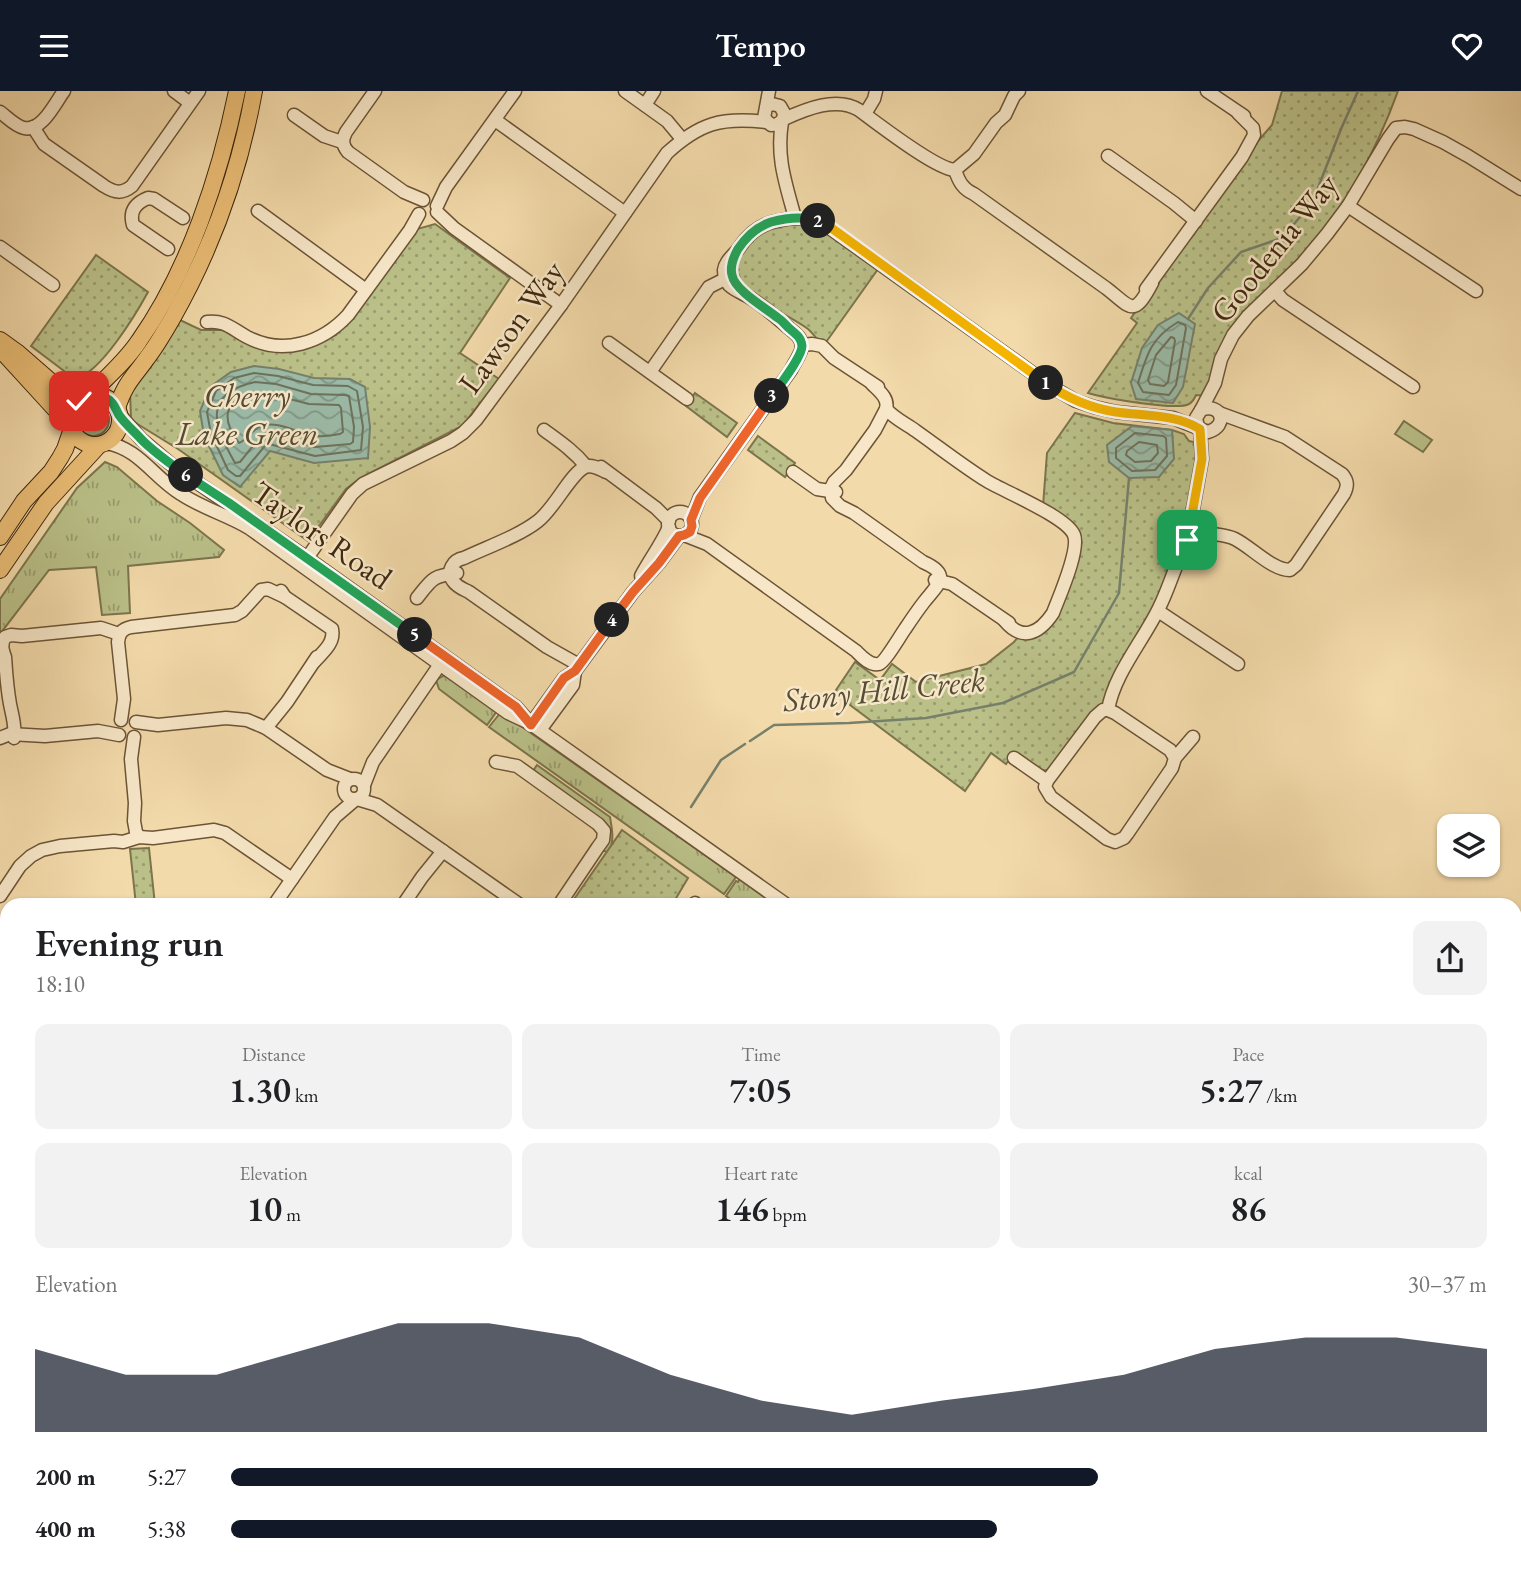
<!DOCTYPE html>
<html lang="en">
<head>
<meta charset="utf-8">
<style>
	:root { --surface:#fff; --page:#f2f2f2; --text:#202124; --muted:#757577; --accent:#111827 }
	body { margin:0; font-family:"EB Garamond",serif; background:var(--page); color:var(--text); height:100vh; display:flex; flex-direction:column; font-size:26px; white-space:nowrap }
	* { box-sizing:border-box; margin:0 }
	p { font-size:23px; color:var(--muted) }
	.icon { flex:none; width:38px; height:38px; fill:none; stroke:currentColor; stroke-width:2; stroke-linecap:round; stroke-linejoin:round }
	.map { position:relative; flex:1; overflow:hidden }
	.details { position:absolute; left:0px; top:807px; width:1522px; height:674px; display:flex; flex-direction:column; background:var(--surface); border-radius:21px 21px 0 0; box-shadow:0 2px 5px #0004 }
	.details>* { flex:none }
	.buttons { position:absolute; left:1437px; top:723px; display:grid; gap:14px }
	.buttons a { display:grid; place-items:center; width:63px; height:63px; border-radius:14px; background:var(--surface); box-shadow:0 2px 5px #0004; font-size:35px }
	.pin { position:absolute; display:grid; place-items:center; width:60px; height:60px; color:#fff; margin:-30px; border-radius:14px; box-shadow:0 4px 10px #0006 }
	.km { position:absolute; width:35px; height:35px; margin:-18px; border-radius:50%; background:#222; color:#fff; font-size:19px; line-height:35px; text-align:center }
	.round { display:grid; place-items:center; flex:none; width:74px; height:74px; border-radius:14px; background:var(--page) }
	.summary { display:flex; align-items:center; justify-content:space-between; height:119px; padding:0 35px }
	h1 { font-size:38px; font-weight:600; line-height:52px }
	.stats { display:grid; grid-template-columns:repeat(3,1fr); gap:10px; height:119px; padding:7px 35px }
	.stats div { display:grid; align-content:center; border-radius:14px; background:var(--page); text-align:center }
	.stats b { font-size:35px; font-weight:600 }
	.stats small { font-size:19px; font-weight:400 }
	.stats p { font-size:19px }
	.chart { height:196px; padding:14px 35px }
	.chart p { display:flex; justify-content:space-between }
	.chart svg { width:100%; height:126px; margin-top:7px; fill:var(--accent); opacity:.7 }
	ul { padding:0 35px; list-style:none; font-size:23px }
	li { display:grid; grid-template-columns:112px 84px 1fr; align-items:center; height:52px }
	li i { height:18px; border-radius:9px; background:var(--accent) }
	header { display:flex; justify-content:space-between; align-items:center; height:91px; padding:0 35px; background:var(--accent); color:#fff; font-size:32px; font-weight:600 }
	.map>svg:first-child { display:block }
	.grass { fill:url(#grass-tufts); stroke:#7c744c; stroke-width:2 }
	.park { fill:url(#park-dots); stroke:#7c744c; stroke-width:2 }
	.garden { fill:#bac088; stroke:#7c744c; stroke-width:2 }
	.water { fill:url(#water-waves); stroke:#76806b; stroke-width:2 }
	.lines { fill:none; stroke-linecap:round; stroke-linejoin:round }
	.shore { stroke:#6d725c; stroke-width:2 }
	.stream { stroke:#76806b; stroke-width:2.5 }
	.canal { stroke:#9bbba8; stroke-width:10 }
	.minor-casing { stroke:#6c5436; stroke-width:15 }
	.major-casing { stroke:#3f280f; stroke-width:18 }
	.minor { stroke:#f7e7c8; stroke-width:12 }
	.major { stroke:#eabd75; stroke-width:16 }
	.split-1-casing { stroke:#fff; stroke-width:14 }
	.split-2-casing { stroke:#fff; stroke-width:14 }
	.split-3-casing { stroke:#fff; stroke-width:14 }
	.split-4-casing { stroke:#fff; stroke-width:14 }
	.split-5-casing { stroke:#fff; stroke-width:14 }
	.split-6-casing { stroke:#fff; stroke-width:14 }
	.split-7-casing { stroke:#fff; stroke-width:14 }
	.split-1 { stroke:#f5b400; stroke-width:9 }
	.split-2 { stroke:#f5b400; stroke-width:9 }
	.split-3 { stroke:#22a559; stroke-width:9 }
	.split-4 { stroke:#f0652b; stroke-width:9 }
	.split-5 { stroke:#f0652b; stroke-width:9 }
	.split-6 { stroke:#22a559; stroke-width:9 }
	.split-7 { stroke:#22a559; stroke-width:9 }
	.labels { text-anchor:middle; stroke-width:5; stroke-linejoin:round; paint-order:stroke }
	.street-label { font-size:32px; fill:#3f280f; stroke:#f7e7c8 }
	.water-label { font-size:33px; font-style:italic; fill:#564d35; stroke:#f7e7c8 }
</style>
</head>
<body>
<header><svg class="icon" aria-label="menu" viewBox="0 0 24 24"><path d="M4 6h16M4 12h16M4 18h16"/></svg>Tempo<svg class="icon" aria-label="heart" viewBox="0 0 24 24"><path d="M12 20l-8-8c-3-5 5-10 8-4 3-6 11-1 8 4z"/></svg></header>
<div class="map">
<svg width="1521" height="1479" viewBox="0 0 1521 1479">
	<defs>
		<pattern id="grass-tufts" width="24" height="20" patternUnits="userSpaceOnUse" patternTransform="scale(1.75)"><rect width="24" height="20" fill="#bac088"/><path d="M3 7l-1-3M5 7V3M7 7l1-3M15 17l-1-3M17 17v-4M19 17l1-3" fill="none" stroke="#999c6e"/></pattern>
		<pattern id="park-dots" width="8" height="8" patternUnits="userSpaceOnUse" patternTransform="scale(1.75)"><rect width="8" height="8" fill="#bac088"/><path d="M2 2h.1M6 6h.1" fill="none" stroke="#999c6e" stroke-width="1.8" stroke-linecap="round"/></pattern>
		<pattern id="water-waves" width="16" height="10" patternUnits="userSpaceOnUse" patternTransform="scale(1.75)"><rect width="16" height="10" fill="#9bbba8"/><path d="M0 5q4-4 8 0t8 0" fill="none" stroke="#809887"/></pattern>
	</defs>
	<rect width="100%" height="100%" fill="#f3daaa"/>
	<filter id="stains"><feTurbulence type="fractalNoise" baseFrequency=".00286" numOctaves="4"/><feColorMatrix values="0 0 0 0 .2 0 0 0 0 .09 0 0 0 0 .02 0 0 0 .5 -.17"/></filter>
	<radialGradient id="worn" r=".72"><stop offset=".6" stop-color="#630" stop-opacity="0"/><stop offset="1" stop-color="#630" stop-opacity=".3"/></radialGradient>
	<g class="grass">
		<circle cx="93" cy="329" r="16"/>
		<path d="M105 371 117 376 157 410 190 432 224 459 219 466 128 475 130 522 102 524 96 476 49 479 0 543V508L77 397Z"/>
		<path d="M445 584 497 620 487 634 439 598 436 589Z"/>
		<path d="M501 621 736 786 724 803 489 636Z"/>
		<path d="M537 674 610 726C612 738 615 751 608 762L603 759C607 751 611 745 608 736L533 680Z"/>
		<path d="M740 788 775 814H739L726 805 736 790 738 791Z"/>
	</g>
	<g class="park">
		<path d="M1282 0H1398C1377 58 1349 111 1308 158 1290 179 1266 197 1248 219 1242 225 1238 234 1234 242 1223 263 1212 283 1204 305L1196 304C1194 308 1193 311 1189 313 1176 320 1104 307 1088 302L1137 232 1131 227 1258 50 1272 34Z"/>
		<path d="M794 132 820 136 878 178 824 254C817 250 814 243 808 238 784 221 751 210 736 184 734 167 751 145 766 139 775 136 785 134 794 132Z"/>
		<path d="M435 133 510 187 460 262 499 288 462 335 360 387 346 398 308 450 178 358 131 329 130 299 178 228 201 239H223L302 259 336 244 417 138Z"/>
		<path d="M96 164 148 201C136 223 101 281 77 287L68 283 31 255Z"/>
		<path d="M695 302 737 332 727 346 686 315Z"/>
		<path d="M1075 322 1113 332 1172 339 1184 343 1189 350 1198 352 1185 444 1172 479 1104 611 1097 617 1051 678C1037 684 1025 670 1014 662L1006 673 991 662 965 700 834 602 855 571 880 589 892 573 916 591 986 573 1014 551 1019 545 1041 539 1080 449 1043 415 1047 362Z"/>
		<path d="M758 345 795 372 785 386 748 359Z"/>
		<path d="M622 739 688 787 672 814H570Z"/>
		<path d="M149 757 155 814H136L130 758Z"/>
		<path d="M92 1474H238V1479H93Z"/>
		<path d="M348 1474H791L801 1479H344Z"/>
	</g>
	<g class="garden">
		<path d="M1404 330 1432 349 1423 361 1395 343Z"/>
		<path d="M443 1474H547L544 1479H452Z"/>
		<path d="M603 1474H714L711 1479H600Z"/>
	</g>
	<g class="water">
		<path d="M1179 222 1195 233 1183 296 1173 312 1136 308 1131 292 1142 257 1158 234Z"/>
		<path d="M254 275 279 278 314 287 350 288 365 296 370 336 368 367 314 372 270 360 240 396 223 384 204 345 200 320 210 296 231 281Z"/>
		<path d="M1132 335 1172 339 1174 368 1159 386 1129 387 1109 371 1107 354Z"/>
	</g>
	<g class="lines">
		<g class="shore">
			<path d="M1178 231 1185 234 1186 237 1176 294 1169 304 1143 301 1138 292C1147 263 1151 247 1178 231Z"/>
			<path d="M1171 246 1174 247 1175 250 1168 291 1164 295 1150 293 1148 289 1156 264Z"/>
			<path d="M254 282 278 285 313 294 348 295 357 300 363 336 361 359 315 365 269 353 264 356 240 385H236L228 379 211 343 207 321 216 300 234 287Z"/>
			<path d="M255 291 276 293 311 303 345 304 349 305 354 336 353 351 350 353 315 356 274 345C257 344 250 360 240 371L235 372C214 335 201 303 255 291Z"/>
			<path d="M256 302 274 304 309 313 339 314 341 317 343 341 340 343C333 344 325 346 317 345 299 344 280 329 261 335 251 339 247 349 239 352 220 327 224 308 256 302Z"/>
			<path d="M1135 342 1163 345 1166 347 1167 365 1155 379 1132 380 1116 367V357Z"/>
			<path d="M1139 351 1157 354 1158 362 1151 370 1135 371 1126 364 1127 360Z"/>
		</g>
		<g class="stream">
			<path d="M1188 228 1208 197 1241 161 1282 147 1312 112 1341 38 1358 0"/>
			<path d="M750 650 774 634 849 632 926 627 1003 612 1074 581 1119 502 1129 387"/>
			<path d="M691 716 721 669 745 653"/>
		</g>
		<path class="canal" d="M186 1479V1474"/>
		<defs>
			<g id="minor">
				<path d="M174 0 190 12"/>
				<path d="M375 0 346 41C342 49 342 54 348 61L404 101 423 109"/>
				<path d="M625 0 667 30 682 48"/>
				<path d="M1207 0 1244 25"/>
				<path d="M645 14 654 0"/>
				<path d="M766 16 772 13 780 15 784 22C784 30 779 34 771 34L764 27 769 0"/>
				<path d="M0 21C7 26 15 35 24 37 42 41 55 12 64 0"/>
				<path d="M865 23 874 8 876 0"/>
				<path d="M294 24 324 45 342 51"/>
				<path d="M784 28C806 18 837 5 859 19 878 33 936 78 955 79L974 63 996 32 1005 24 1014 5 1019 0"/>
				<path d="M495 29 625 122"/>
				<path d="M782 31C776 67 786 93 795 127"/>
				<path d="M33 36 44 53 104 95C115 102 122 103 132 95L199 0"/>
				<path d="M1108 65 1174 112 1196 130"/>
				<path d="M955 79C959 91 963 98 974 103L1106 197C1131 216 1133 228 1152 192"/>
				<path d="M437 115 446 96 515 0"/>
				<path d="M1348 115 1476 200"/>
				<path d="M258 120 366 199"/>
				<path d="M437 121 454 137 561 214"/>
				<path d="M0 156 53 194"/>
				<path d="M168 158 133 134C129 120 136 112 148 107L154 108 183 127"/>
				<path d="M1146 198 1242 66 1254 44 1253 37 1238 22"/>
				<path d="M1275 200 1283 209 1413 296"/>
				<path d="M207 231C225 229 232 238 247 246 283 265 322 252 348 224L410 139 419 123"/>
				<path d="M609 252 687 308"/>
				<path d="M802 254 812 253 822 255 834 267 878 296"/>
				<path d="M650 281 709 196 723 189 733 187"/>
				<path d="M886 318C895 328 905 332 916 340 940 357 963 375 987 390 1005 401 1067 426 1074 444 1080 459 1059 506 1053 522 1039 543 1022 551 1004 529"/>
				<path d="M1201 319 1215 292 1221 268 1233 244 1248 225 1302 173 1327 143 1348 115 1388 48 1396 37 1405 36 1414 38 1443 51 1468 65 1521 98"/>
				<path d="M120 324 141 348 173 375 307 467 506 609 516 616 531 633 787 814"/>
				<path d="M1200 338 1202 368 1191 429 1192 435C1204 446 1221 441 1235 448 1251 456 1272 479 1290 479L1296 474 1344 403C1348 395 1348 390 1342 383L1285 346 1219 322"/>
				<path d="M544 339C559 350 574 360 586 375"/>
				<path d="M106 352C139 357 154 387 181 403 202 417 227 424 249 437L508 622 525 630"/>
				<path d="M601 376 656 417 669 430"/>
				<path d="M793 381 817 398 836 401"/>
				<circle cx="680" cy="433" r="12"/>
				<path d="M691 429 700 406 791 279C794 272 802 262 802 255 801 246 796 243 790 238 778 228 766 217 752 208 745 203 735 200 729 194 726 190 724 184 724 179 725 170 734 164 739 157 748 143 760 133 777 130 794 126 808 126 824 133L1052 296 1076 310 1094 316 1116 321 1173 327 1208 341C1229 335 1222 311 1201 319L1196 327 1198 336"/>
				<path d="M684 444 707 453 856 560C862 566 870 575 879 573 885 571 900 545 905 538 911 529 917 520 924 511 937 494 953 484 923 471L854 422 840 415 832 407 831 397 834 391 846 379 875 339 886 318C889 307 879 300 872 293"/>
				<path d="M307 467 352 403 363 393 451 350 463 342 476 329 561 214 667 62C700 32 721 26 766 31"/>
				<path d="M641 485C650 468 661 454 669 436"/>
				<path d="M935 489 952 493 1009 532"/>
				<path d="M281 500 285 506 332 538C335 552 323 561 314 571"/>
				<path d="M417 507C432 488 432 485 457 482"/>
				<path d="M1158 520 1238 573"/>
				<path d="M579 574 547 556 469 501C463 498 457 496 453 490 446 480 453 469 464 467 487 456 519 445 538 430 554 418 571 382 585 376 592 373 600 378 606 381"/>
				<path d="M1103 619H1108L1115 622 1170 659 1175 667 1172 677 1127 743 1124 747 1115 751 1107 748 1051 706 1045 696 1047 690 1095 626Z"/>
				<path d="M1108 619C1114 583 1143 550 1159 517 1172 492 1178 460 1196 439"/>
				<path d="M121 629 124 608 118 551C119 542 122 538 131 536L235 524 242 520 261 499 268 498 285 506"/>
				<path d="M136 631 158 634 226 627 247 629 266 637 327 679 350 688"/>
				<path d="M531 633 564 587 575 580 633 501 659 472 679 445"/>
				<path d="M266 637 287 611 317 566"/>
				<path d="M540 639 573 594 575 580"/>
				<path d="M134 646 131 668 135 712 134 730 136 741 139 746"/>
				<path d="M0 647 10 643 45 645 98 640 119 644"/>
				<path d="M14 647C16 635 12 624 10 613 7 597 6 581 5 566 2 558 1 553 5 546L11 544 22 545 101 537 119 543"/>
				<path d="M1014 667 1047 690"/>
				<path d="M1175 667 1193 646"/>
				<path d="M496 671 517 675 598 733 604 740 603 749 598 756 559 814"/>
				<circle cx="354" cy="698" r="10"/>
				<path d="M364 694 373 671 443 569"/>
				<path d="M357 708 377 714 520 814"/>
				<path d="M0 805 20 775 31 765 42 759 60 755 114 750 123 751 139 746 153 747 214 739 225 742 292 788"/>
				<path d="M274 814 335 726 356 708"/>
				<path d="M403 814 422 786 443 760"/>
				<path d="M694 814 695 812"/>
				<path d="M0 862 7 867"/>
				<path d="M0 1009 3 1016 0 1023"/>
				<path d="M1 1010 7 994"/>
				<path d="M1516 1065 1521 1057"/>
				<path d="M0 1199 7 1191"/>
				<path d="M1516 1245 1521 1237"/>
				<path d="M0 1286 7 1291"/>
				<path d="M1516 1323 1521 1327"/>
				<path d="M1516 1367 1521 1371"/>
				<path d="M0 1411 7 1416"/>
				<path d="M1516 1421 1521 1425"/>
				<path d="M47 1474V1479"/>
				<path d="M258 1474 262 1479"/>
				<path d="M815 1474 826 1479"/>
				<path d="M1025 1474 1033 1479"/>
				<path d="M1080 1479 1084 1474"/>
				<path d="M1220 1479 1223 1474"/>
				<path d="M1232 1479 1236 1474"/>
				<path d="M1356 1479 1360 1474"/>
				<path d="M1476 1479 1480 1474"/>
			</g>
			<g id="major">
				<path d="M0 249 18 262 57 296 84 307"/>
				<path d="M0 258 55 318 70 332"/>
				<circle cx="95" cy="329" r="25"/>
				<path d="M88 305C105 288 125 271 139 250 189 179 220 84 237 0"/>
				<path d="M117 317C125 292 133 287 147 267 157 254 165 240 173 226 212 157 240 78 254 0"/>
				<path d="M0 446 24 410 51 381 60 367 65 358 72 338"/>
				<path d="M0 479 46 412 99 354"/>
			</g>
		</defs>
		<use href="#minor" class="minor-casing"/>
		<use href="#major" class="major-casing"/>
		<use href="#minor" class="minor"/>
		<use href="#major" class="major"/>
	</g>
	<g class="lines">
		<defs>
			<path id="split-1" d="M1046 292C1067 307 1090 317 1116 321 1144 325 1175 323 1200 338L1202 368 1191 429 1192 435 1196 439 1187 449"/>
			<path id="split-2" d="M818 130 830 136 1046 292"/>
			<path id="split-3" d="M772 305C779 295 802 266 802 255 801 246 796 243 790 238 786 235 783 230 778 227 766 217 735 200 732 184 730 176 734 165 738 158 746 146 756 136 771 131 786 127 803 125 818 130"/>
			<path id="split-4" d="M612 529 633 501 659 472 679 445 684 444 690 441 692 435 691 429 700 407 772 305"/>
			<path id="split-5" d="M415 544 516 616 531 634 564 587 575 580 612 529"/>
			<path id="split-6" d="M186 384 229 412 415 544"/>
			<path id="split-7" d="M79 310C88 305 96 303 106 307 114 311 115 317 119 324 125 333 135 341 142 349 155 362 171 373 186 384"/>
		</defs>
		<use href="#split-1" class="split-1-casing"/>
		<use href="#split-2" class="split-2-casing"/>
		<use href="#split-3" class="split-3-casing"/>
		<use href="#split-4" class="split-4-casing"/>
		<use href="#split-5" class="split-5-casing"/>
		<use href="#split-6" class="split-6-casing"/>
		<use href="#split-7" class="split-7-casing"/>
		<use href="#split-1" class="split-1"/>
		<use href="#split-2" class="split-2"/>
		<use href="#split-3" class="split-3"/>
		<use href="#split-4" class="split-4"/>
		<use href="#split-5" class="split-5"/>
		<use href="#split-6" class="split-6"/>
		<use href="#split-7" class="split-7"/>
	</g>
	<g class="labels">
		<g class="street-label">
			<text transform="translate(1274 157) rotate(-51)" y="11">Goodenia Way</text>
			<text transform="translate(511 236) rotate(-54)" y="11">Lawson Way</text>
			<text transform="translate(322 444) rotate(35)" y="11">Taylors Road</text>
		</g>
		<g class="water-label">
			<text x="247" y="316">Cherry<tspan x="247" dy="38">Lake Green</tspan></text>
			<text transform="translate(884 598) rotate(-6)" y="12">Stony Hill Creek</text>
		</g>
	</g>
	<rect width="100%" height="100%" filter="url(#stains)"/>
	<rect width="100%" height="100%" fill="url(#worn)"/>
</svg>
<div class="buttons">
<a><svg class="icon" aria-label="layers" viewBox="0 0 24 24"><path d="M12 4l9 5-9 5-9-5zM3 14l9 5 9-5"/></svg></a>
</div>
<div class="pin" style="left:1187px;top:449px;background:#1e9e55"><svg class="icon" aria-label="arrive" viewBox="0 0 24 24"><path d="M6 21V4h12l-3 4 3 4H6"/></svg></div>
<div class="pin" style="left:79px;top:310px;background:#d93025"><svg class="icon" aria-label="check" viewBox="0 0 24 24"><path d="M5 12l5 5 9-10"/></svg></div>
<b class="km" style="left:1046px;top:292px">1</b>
<b class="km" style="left:818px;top:130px">2</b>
<b class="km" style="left:772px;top:305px">3</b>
<b class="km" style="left:612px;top:529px">4</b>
<b class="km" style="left:415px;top:544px">5</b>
<b class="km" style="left:186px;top:384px">6</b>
<section class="details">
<div class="summary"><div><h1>Evening run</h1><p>18:10</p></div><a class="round"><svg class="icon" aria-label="share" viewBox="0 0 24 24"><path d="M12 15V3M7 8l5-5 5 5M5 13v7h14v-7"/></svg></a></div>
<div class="stats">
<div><p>Distance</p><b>1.30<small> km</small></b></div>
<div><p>Time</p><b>7:05</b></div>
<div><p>Pace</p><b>5:27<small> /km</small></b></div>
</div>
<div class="stats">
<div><p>Elevation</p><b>10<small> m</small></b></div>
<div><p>Heart rate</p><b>146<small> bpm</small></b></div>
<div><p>kcal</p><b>86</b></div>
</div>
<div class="chart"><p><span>Elevation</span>30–37 m</p>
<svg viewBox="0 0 160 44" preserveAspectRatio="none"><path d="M0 44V15L10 24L20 24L30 15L40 6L50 6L60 11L70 24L80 33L90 38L100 33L110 29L120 24L130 15L140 11L150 11L160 15V44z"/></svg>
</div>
<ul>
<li><b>200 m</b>5:27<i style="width:69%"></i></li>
<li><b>400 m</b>5:38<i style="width:61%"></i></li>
</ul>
</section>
</div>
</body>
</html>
